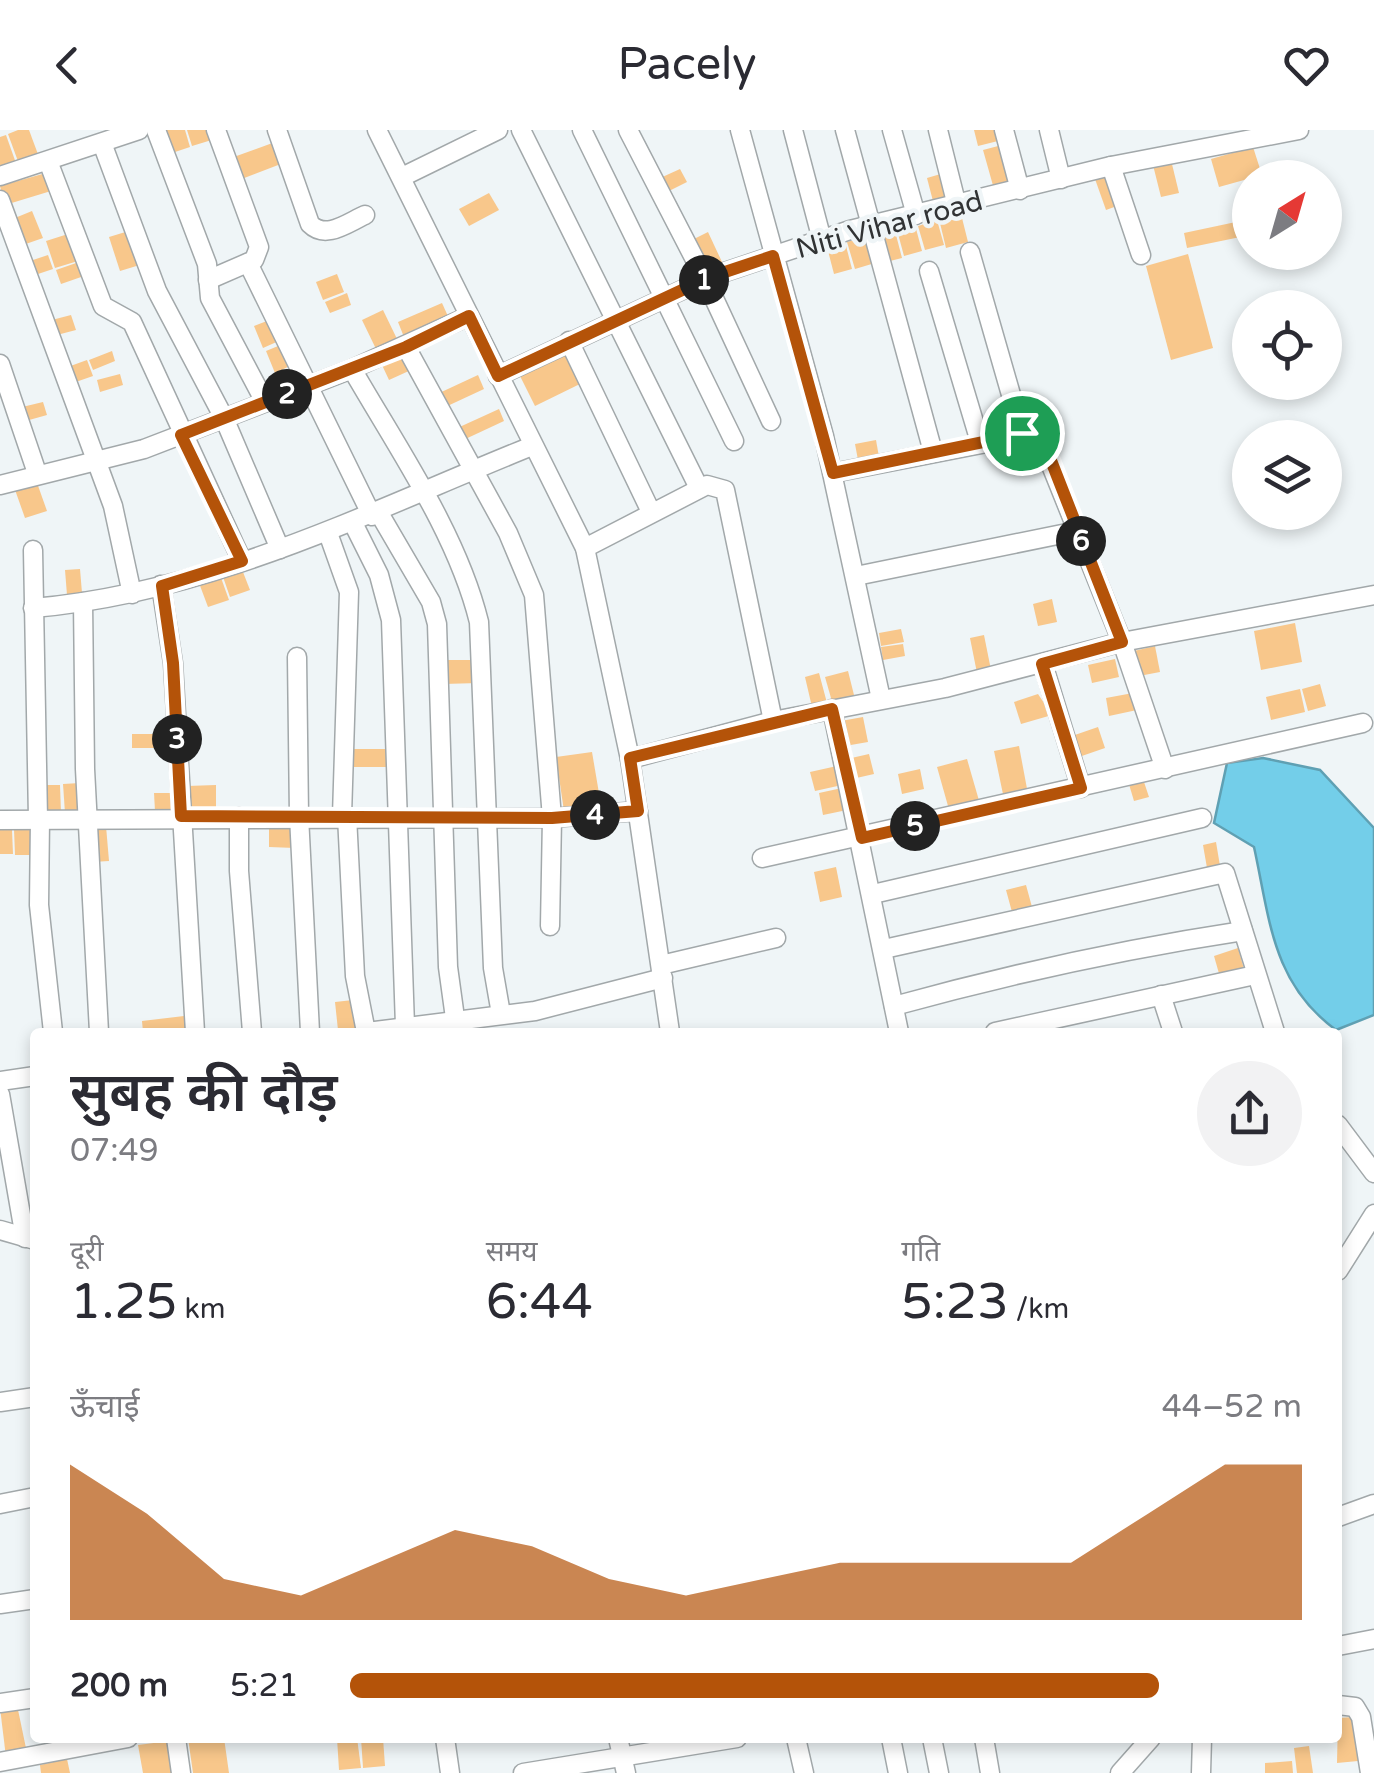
<!DOCTYPE html>
<html lang="hi">
<head>
<meta charset="utf-8">
<style>
	:root { --surface:#fff; --page:#f2f2f3; --text:#2b2b33; --muted:#7c7c81; --accent:#b45309 }
	body { margin:0; font-family:"Varela Round","Noto Sans Devanagari",sans-serif; background:var(--page); color:var(--text); height:100vh; display:flex; flex-direction:column; font-size:38px; white-space:nowrap }
	* { box-sizing:border-box; margin:0 }
	p { font-size:32px; color:var(--muted) }
	.icon { flex:none; width:55px; height:55px; fill:none; stroke:currentColor; stroke-width:2; stroke-linecap:round; stroke-linejoin:round }
	.map { position:relative; flex:1; overflow:hidden }
	.side { position:absolute; left:30px; top:898px; width:1312px; height:715px; display:flex; flex-direction:column; background:var(--surface); border-radius:10px; box-shadow:0 5px 15px #0003 }
	.side>* { flex:none }
	.needle { width:65px; rotate:37deg }
	.fabs { position:absolute; left:1232px; top:30px; display:grid; gap:20px }
	.fabs a { display:grid; place-items:center; width:110px; height:110px; border-radius:50%; background:var(--surface); box-shadow:0 5px 15px #0003; font-size:50px }
	.pin { position:absolute; display:grid; place-items:center; width:85px; height:85px; color:#fff; margin:-42px; border:5px solid #fff; border-radius:50%; box-shadow:0 2px 10px #0007 }
	.km { position:absolute; width:50px; height:50px; margin:-25px; border-radius:50%; background:#222; color:#fff; font-size:28px; line-height:50px; text-align:center }
	.round { display:grid; place-items:center; flex:none; width:105px; height:105px; border-radius:52px; background:var(--page) }
	.head { display:flex; align-items:center; justify-content:space-between; height:170px; padding:0 40px }
	h1 { font-size:55px; font-weight:600; line-height:75px }
	.stats { display:grid; grid-template-columns:repeat(3,1fr); gap:15px; height:170px; padding:10px 40px }
	.stats div { display:grid; align-content:center }
	.stats b { font-size:50px; font-weight:600 }
	.stats small { font-size:28px; font-weight:400 }
	.stats p { font-size:28px }
	.chart { height:280px; padding:20px 40px }
	.chart p { display:flex; justify-content:space-between }
	.chart svg { width:100%; height:180px; margin-top:10px; fill:var(--accent); opacity:.7 }
	ul { padding:0 40px; list-style:none; font-size:32px }
	li { display:grid; grid-template-columns:160px 120px 1fr; align-items:center; height:75px }
	li i { height:25px; border-radius:12px; background:var(--accent) }
	header { display:flex; justify-content:space-between; align-items:center; height:130px; padding:0 40px; background:var(--surface); font-size:45px; font-weight:600 }
	.map>svg:first-child { display:block }
	.water { fill:#73cee9; stroke:#5fa0b3; stroke-width:2.5 }
	.building { fill:#f8c78b }
	.lines { fill:none; stroke-linecap:round; stroke-linejoin:round }
	.minor-casing { stroke:#a2a8aa; stroke-width:21 }
	.minor { stroke:#fff; stroke-width:18 }
	.route-casing { stroke:#fff; stroke-width:20 }
	.route { stroke:#b45309; stroke-width:12 }
	.labels { text-anchor:middle; stroke-width:9; stroke-linejoin:round; paint-order:stroke }
	.street-label { font-size:28px; fill:#313334; stroke:#eff5f7 }
</style>
</head>
<body>
<header><svg class="icon" aria-label="back" viewBox="0 0 24 24"><path d="M15 5l-7 7 7 7"/></svg>Pacely<svg class="icon" aria-label="heart" viewBox="0 0 24 24"><path d="M12 20l-8-8c-3-5 5-10 8-4 3-6 11-1 8 4z"/></svg></header>
<div class="map">
<svg width="1374" height="1643" viewBox="0 0 1374 1643">
	<rect width="100%" height="100%" fill="#eff5f7"/>
	<path class="water" d="M1263 628 1320 640 1374 698V885L1336 900C1272 853 1270 790 1254 717L1214 693 1227 633Z"/>
	<g class="building">
		<path d="M18 0H29L39 27 19 34 8 4Z"/>
		<path d="M160 0H185L190 17 169 24Z"/>
		<path d="M187 0H212L215 9 192 16Z"/>
		<path d="M974 0H1000L1002 10 978 16Z"/>
		<path d="M6 5 17 36 0 42V7Z"/>
		<path d="M278 11 286 32 239 50 231 28Z"/>
		<path d="M1002 15 1013 54 994 59 983 20Z"/>
		<path d="M1253 17 1262 45 1219 57 1211 29Z"/>
		<path d="M1171 30 1179 63 1161 67 1153 35Z"/>
		<path d="M680 39 687 52 665 63 658 49Z"/>
		<path d="M46 43 51 61 5 75 0 56Z"/>
		<path d="M944 43 952 70 934 75 927 48Z"/>
		<path d="M1107 45 1117 76 1106 80 1095 49Z"/>
		<path d="M489 63 499 80 469 96 459 79Z"/>
		<path d="M32 81 43 108 20 116 10 90Z"/>
		<path d="M961 84 968 112 946 118 939 89Z"/>
		<path d="M1250 89V105L1187 118 1184 103Z"/>
		<path d="M937 90 944 115 925 120 918 96Z"/>
		<path d="M915 95 922 121 904 126 897 100Z"/>
		<path d="M132 100 143 134 120 141 109 107Z"/>
		<path d="M895 101 902 128 882 133 875 106Z"/>
		<path d="M708 102 722 132 703 142 688 112Z"/>
		<path d="M68 104 78 131 55 138 46 111Z"/>
		<path d="M867 106 875 133 855 139 847 112Z"/>
		<path d="M845 112 852 139 834 144 827 117Z"/>
		<path d="M1188 124 1213 218 1171 230 1146 136Z"/>
		<path d="M48 125 53 139 32 146 27 132Z"/>
		<path d="M79 132 84 146 61 154 56 140Z"/>
		<path d="M337 144 344 162 323 170 316 152Z"/>
		<path d="M347 163 351 175 330 183 325 172Z"/>
		<path d="M442 173 451 193 406 212 398 192Z"/>
		<path d="M383 180 398 211 377 221 362 190Z"/>
		<path d="M71 185 76 200 53 206 48 191Z"/>
		<path d="M272 189 281 210 263 218 254 196Z"/>
		<path d="M283 214 292 235 275 243 266 221Z"/>
		<path d="M112 221 115 231 93 240 89 230Z"/>
		<path d="M570 222 584 252 535 276 520 246Z"/>
		<path d="M404 225 411 240 389 250 382 235Z"/>
		<path d="M87 230 93 246 70 254 65 238Z"/>
		<path d="M120 244 123 255 100 262 97 250Z"/>
		<path d="M478 245 484 259 441 279 435 265Z"/>
		<path d="M43 272 47 285 22 292 18 278Z"/>
		<path d="M499 279 504 291 459 312 453 300Z"/>
		<path d="M1039 305 1046 327 1024 334 1017 312Z"/>
		<path d="M876 310 879 327 858 330 855 314Z"/>
		<path d="M36 350 47 381 25 388 14 357Z"/>
		<path d="M241 437 250 460 230 467 222 444Z"/>
		<path d="M80 439 82 463 67 465 65 440Z"/>
		<path d="M220 445 229 470 208 477 199 453Z"/>
		<path d="M1052 469 1057 492 1038 496 1033 474Z"/>
		<path d="M1295 493 1302 532 1261 540 1254 501Z"/>
		<path d="M901 499 904 512 881 516 879 503Z"/>
		<path d="M984 505 991 540 977 543 970 508Z"/>
		<path d="M903 514 905 526 883 530 881 517Z"/>
		<path d="M1155 516 1160 542 1139 546 1134 521Z"/>
		<path d="M1115 529 1119 547 1092 553 1088 535Z"/>
		<path d="M442 530H478L479 553 443 554Z"/>
		<path d="M848 541 855 569 833 575 825 547Z"/>
		<path d="M819 543 827 573 812 577 805 547Z"/>
		<path d="M1320 554 1326 576 1308 581 1302 559Z"/>
		<path d="M1300 559 1305 582 1271 590 1266 567Z"/>
		<path d="M1133 563 1137 580 1109 586 1106 568Z"/>
		<path d="M1038 564 1052 585 1021 594 1014 572Z"/>
		<path d="M863 587 868 612 845 616 841 591Z"/>
		<path d="M1098 597 1105 618 1076 628 1069 607Z"/>
		<rect x="132" y="604" width="40" height="14"/>
		<path d="M1019 616 1028 664 1004 669 994 621Z"/>
		<path d="M347 619H391V637H348Z"/>
		<path d="M592 622 601 675 564 681 556 627Z"/>
		<path d="M869 624 874 644 852 649 847 629Z"/>
		<path d="M967 629 980 674 950 683 937 637Z"/>
		<path d="M837 636 842 655 815 661 810 642Z"/>
		<path d="M920 639 924 659 902 664 898 644Z"/>
		<path d="M1142 646 1149 667 1134 671 1128 651Z"/>
		<path d="M80 653 82 682 65 683 63 654Z"/>
		<path d="M40 655H60L61 683H40Z"/>
		<path d="M216 655V678H188L187 656Z"/>
		<path d="M842 658 847 680 823 685 819 663Z"/>
		<path d="M154 663H174V681H155Z"/>
		<path d="M269 694H295V718L269 717Z"/>
		<path d="M106 696 109 731 93 732 91 698Z"/>
		<path d="M35 698 36 725H15L14 699Z"/>
		<path d="M0 700H12L13 724H0Z"/>
		<path d="M1216 712 1220 736 1207 738 1203 715Z"/>
		<path d="M836 737 842 767 820 772 814 742Z"/>
		<path d="M1026 755 1032 777 1012 782 1006 760Z"/>
		<path d="M1238 818 1244 839 1220 847 1214 826Z"/>
		<path d="M353 870 356 898 338 900 335 872Z"/>
		<path d="M184 886 186 902H143L142 891Z"/>
		<path d="M17 1575 27 1623 6 1627 0 1578Z"/>
		<path d="M1354 1587 1358 1631 1337 1633 1338 1588Z"/>
		<path d="M188 1608H224L229 1643H193Z"/>
		<path d="M337 1608H357L361 1638 339 1640Z"/>
		<path d="M361 1608H383L385 1636 363 1638Z"/>
		<path d="M169 1611 176 1643H143L138 1615Z"/>
		<path d="M1309 1616 1313 1643H1297L1294 1618Z"/>
		<path d="M67 1629 70 1643H41L40 1635Z"/>
		<path d="M1292 1631 1293 1643H1265V1633Z"/>
	</g>
	<g class="lines">
		<defs>
			<g id="minor">
				<path d="M156 0 207 134 210 168 265 272"/>
				<path d="M277 0 310 94C326 110 347 93 365 85"/>
				<path d="M377 0 585 418 630 629 670 902"/>
				<path d="M521 0 699 358"/>
				<path d="M582 0 734 311"/>
				<path d="M628 0 705 149 771 291"/>
				<path d="M740 0 824 306 881 569"/>
				<path d="M793 0 822 110"/>
				<path d="M845 0 933 322"/>
				<path d="M892 0 916 85"/>
				<path d="M938 0 957 76"/>
				<path d="M1004 0 1020 60"/>
				<path d="M1049 0 1061 49"/>
				<path d="M102 13 157 161 224 288 280 419"/>
				<path d="M48 31 103 176 132 192 242 431"/>
				<path d="M1111 36 1141 125"/>
				<path d="M0 46 139 0"/>
				<path d="M402 47 498 0"/>
				<path d="M0 70 113 376 132 464"/>
				<path d="M970 122 1022 303"/>
				<path d="M248 133 372 386"/>
				<path d="M929 141 980 312"/>
				<path d="M208 150 254 130 259 117 216 0"/>
				<path d="M569 211 651 382"/>
				<path d="M406 217 508 403 534 465 552 688 550 796"/>
				<path d="M0 234 37 343"/>
				<path d="M352 239C398 319 457 403 479 492L493 838 501 884"/>
				<path d="M498 246 710 147 850 100 1111 36 1299 0"/>
				<path d="M833 343 1038 303 1122 512 1165 639"/>
				<path d="M0 355 144 319 352 239 469 186"/>
				<path d="M379 383 431 472 437 494 448 837 455 888"/>
				<path d="M353 393 379 445 391 490 405 896"/>
				<path d="M328 403 349 462 342 686"/>
				<path d="M585 418 707 355 725 360 773 591"/>
				<path d="M33 420 38 689"/>
				<path d="M856 446 1077 401"/>
				<path d="M161 455 173 533 195 902"/>
				<path d="M83 472 85 639 99 902"/>
				<path d="M33 478C211 463 370 381 532 316"/>
				<path d="M297 527 299 686 310 902"/>
				<path d="M1043 534 1081 658"/>
				<path d="M832 579 899 902"/>
				<path d="M630 629 773 591 945 558 1122 512 1374 465"/>
				<path d="M347 686 355 846 366 902"/>
				<path d="M239 687V741L252 902"/>
				<path d="M40 689 39 775 53 902"/>
				<path d="M0 690 552 688 638 681"/>
				<path d="M762 728 1363 593"/>
				<path d="M873 764 1202 688"/>
				<path d="M884 819 1225 743 1275 902"/>
				<path d="M661 835 776 808"/>
				<path d="M1161 865 1173 902"/>
				<path d="M894 876C1010 844 1124 819 1243 801"/>
				<path d="M367 902 535 881 663 848"/>
				<path d="M995 902 1255 845"/>
				<path d="M0 951 35 946"/>
				<path d="M0 964 25 1108"/>
				<path d="M1338 995 1374 1043"/>
				<path d="M0 1100 35 1110"/>
				<path d="M1338 1141 1374 1084"/>
				<path d="M0 1272 35 1267"/>
				<path d="M0 1374 35 1367"/>
				<path d="M1338 1387 1374 1374"/>
				<path d="M0 1474 35 1469"/>
				<path d="M1338 1516 1374 1509"/>
				<path d="M0 1573 35 1568"/>
				<path d="M1338 1575 1355 1577 1361 1587 1370 1643"/>
				<path d="M176 1608 181 1643"/>
				<path d="M445 1608 450 1643"/>
				<path d="M618 1608 626 1643"/>
				<path d="M796 1608 804 1643"/>
				<path d="M891 1608 898 1643"/>
				<path d="M932 1608 939 1643"/>
				<path d="M984 1608 990 1643"/>
				<path d="M0 1632 128 1608"/>
				<path d="M523 1643 737 1608"/>
				<path d="M1120 1643 1151 1608"/>
				<path d="M1201 1643 1202 1608"/>
			</g>
		</defs>
		<use href="#minor" class="minor-casing"/>
		<use href="#minor" class="minor"/>
	</g>
	<g class="lines">
		<defs>
			<path id="route" d="M773 126 833 343 1032 302 1043 310 1122 512 1042 534 1081 658 862 708 832 579 630 628 638 681 552 688 181 686 173 533 162 456 242 431 181 305 406 217 469 186 498 246 710 147Z"/>
		</defs>
		<use href="#route" class="route-casing"/>
		<use href="#route" class="route"/>
	</g>
	<g class="labels">
		<g class="street-label">
			<text transform="translate(889 94) rotate(-15)" y="10">Niti Vihar road</text>
		</g>
	</g>
</svg>
<div class="fabs">
<a><svg class="needle" viewBox="-14 -14 28 28"><path d="M0-13l5 13h-10z" fill="#e53935"/><path d="M0 13l5-13h-10z" fill="#7c7c81"/></svg></a>
<a><svg class="icon" aria-label="locate" viewBox="0 0 24 24"><circle cx="12" cy="12" r="6"/><path d="M12 2v4M12 18v4M2 12h4M18 12h4"/></svg></a>
<a><svg class="icon" aria-label="layers" viewBox="0 0 24 24"><path d="M12 4l9 5-9 5-9-5zM3 14l9 5 9-5"/></svg></a>
</div>
<div class="pin" style="left:1022px;top:303px;background:#1e9e55"><svg class="icon" aria-label="arrive" viewBox="0 0 24 24"><path d="M6 21V4h12l-3 4 3 4H6"/></svg></div>
<b class="km" style="left:704px;top:150px">1</b>
<b class="km" style="left:287px;top:264px">2</b>
<b class="km" style="left:177px;top:609px">3</b>
<b class="km" style="left:595px;top:685px">4</b>
<b class="km" style="left:915px;top:696px">5</b>
<b class="km" style="left:1081px;top:411px">6</b>
<section class="side">
<div class="head"><div><h1>सुबह की दौड़</h1><p>07:49</p></div><a class="round"><svg class="icon" aria-label="share" viewBox="0 0 24 24"><path d="M12 15V3M7 8l5-5 5 5M5 13v7h14v-7"/></svg></a></div>
<div class="stats">
<div><p>दूरी</p><b>1.25<small> km</small></b></div>
<div><p>समय</p><b>6:44</b></div>
<div><p>गति</p><b>5:23<small> /km</small></b></div>
</div>
<div class="chart"><p><span>ऊँचाई</span>44–52 m</p>
<svg viewBox="0 0 160 44" preserveAspectRatio="none"><path d="M0 44V6L10 18L20 34L30 38L40 30L50 22L60 26L70 34L80 38L90 34L100 30L110 30L120 30L130 30L140 18L150 6L160 6V44z"/></svg>
</div>
<ul>
<li><b>200 m</b>5:21<i style="width:85%"></i></li>
</ul>
</section>
</div>
</body>
</html>
